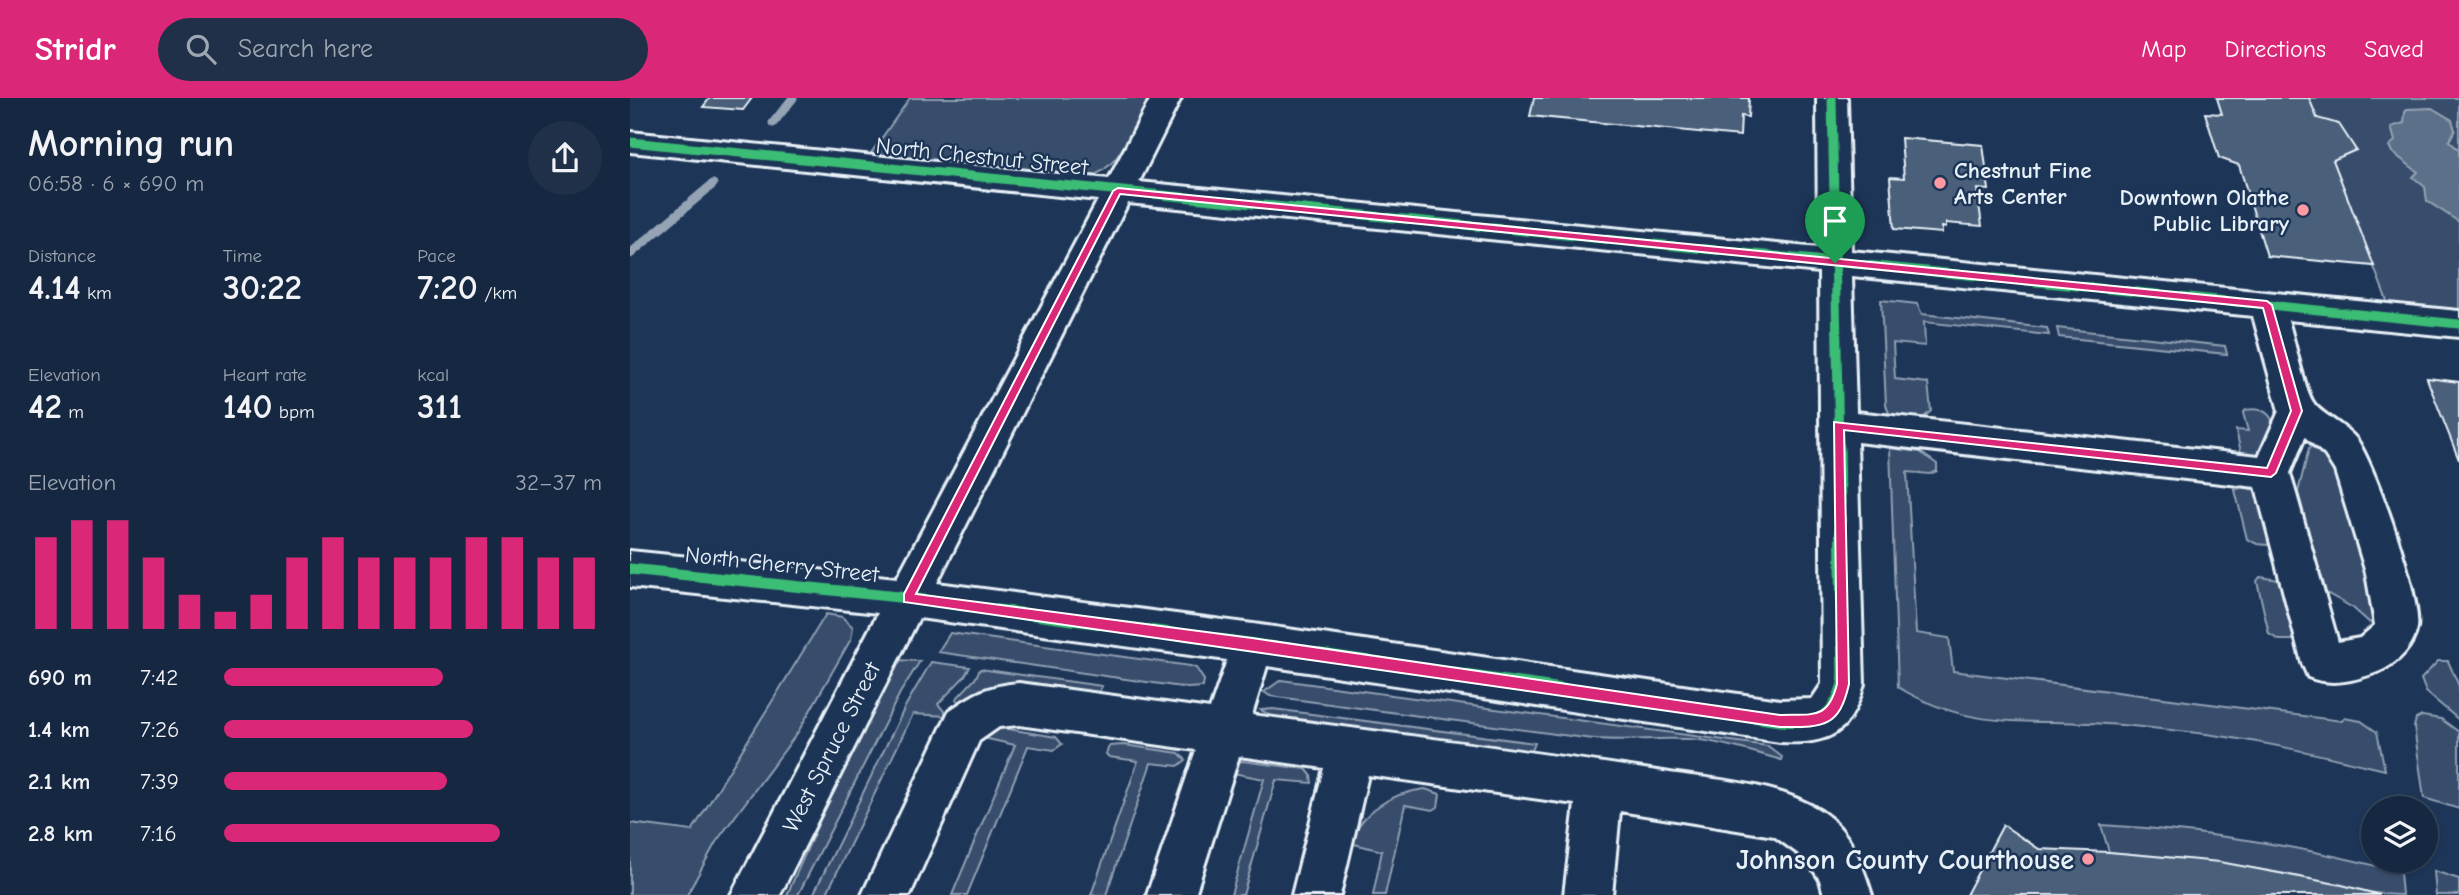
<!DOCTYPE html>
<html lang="en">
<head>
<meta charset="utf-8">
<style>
	:root { --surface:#162841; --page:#1f3048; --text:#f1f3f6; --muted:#9ea6b1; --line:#35445a; --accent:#db2777 }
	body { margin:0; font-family:"Comic Neue",sans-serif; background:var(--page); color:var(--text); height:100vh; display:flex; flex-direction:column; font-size:26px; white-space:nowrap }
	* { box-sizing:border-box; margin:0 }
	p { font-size:23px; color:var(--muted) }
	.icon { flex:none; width:38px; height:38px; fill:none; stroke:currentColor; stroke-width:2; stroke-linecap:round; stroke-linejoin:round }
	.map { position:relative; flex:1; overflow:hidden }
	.panel { display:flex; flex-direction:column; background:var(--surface); width:630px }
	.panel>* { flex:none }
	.buttons { position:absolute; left:1731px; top:698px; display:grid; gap:14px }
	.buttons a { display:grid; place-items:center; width:77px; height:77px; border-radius:50%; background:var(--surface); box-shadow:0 2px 5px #0004,0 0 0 2px var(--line); font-size:35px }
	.pin { position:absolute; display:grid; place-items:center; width:60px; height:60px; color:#fff; margin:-72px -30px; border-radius:50% 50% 50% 0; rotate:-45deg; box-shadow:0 0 7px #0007 }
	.pin .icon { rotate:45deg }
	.round { display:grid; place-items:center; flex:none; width:74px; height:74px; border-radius:37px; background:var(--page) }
	.overview { display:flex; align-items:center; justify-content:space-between; height:119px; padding:0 28px }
	h1 { font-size:38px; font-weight:800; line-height:52px }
	.metrics { display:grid; grid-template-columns:repeat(3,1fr); gap:10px; height:119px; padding:7px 28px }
	.metrics div { display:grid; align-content:center }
	.metrics b { font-size:35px; font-weight:800 }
	.metrics small { font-size:19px; font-weight:400 }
	.metrics p { font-size:19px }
	.chart { height:196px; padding:14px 28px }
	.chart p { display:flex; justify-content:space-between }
	.chart svg { width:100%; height:126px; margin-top:7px; stroke:var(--accent); stroke-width:6 }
	ul { padding:0 28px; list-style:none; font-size:23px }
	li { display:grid; grid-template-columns:112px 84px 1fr; align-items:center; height:52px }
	li i { height:18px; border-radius:9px; background:var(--accent) }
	header { display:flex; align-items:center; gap:42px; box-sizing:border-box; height:98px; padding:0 35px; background:var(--accent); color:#fff }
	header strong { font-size:33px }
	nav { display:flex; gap:38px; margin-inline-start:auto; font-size:24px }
	.search { width:490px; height:63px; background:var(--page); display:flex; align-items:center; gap:18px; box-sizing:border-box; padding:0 24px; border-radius:38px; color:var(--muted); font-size:26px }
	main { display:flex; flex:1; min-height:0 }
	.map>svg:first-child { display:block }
	.green { fill:#374d6c; stroke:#909fb2; stroke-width:2 }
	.water { fill:#5d7089; stroke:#95a4b5; stroke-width:2 }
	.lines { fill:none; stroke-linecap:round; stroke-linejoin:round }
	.stream { stroke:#95a4b5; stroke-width:9 }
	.building { fill:#495e7a; stroke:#e8f1f8; stroke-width:2 }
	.minor-casing { stroke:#e8f1f8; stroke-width:6 }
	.minor { fill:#1d3557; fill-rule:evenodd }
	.cycleway-far1-casing { stroke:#1d3557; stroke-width:12 }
	.cycleway-casing { stroke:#1d3557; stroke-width:16 }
	.cycleway-far1 { stroke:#3abd76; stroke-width:9 }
	.cycleway { stroke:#3abd76; stroke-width:11 }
	.route { fill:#db2777; stroke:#fff; stroke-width:2; fill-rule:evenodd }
	.poi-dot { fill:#ff9aa2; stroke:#1d3557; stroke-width:2.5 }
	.labels { text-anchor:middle; stroke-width:5; stroke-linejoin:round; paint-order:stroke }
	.street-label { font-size:23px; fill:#e8f1f8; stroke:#1d3557 }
	.poi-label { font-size:23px; font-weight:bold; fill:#e8f1f8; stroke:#1d3557; text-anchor:start }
	.near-poi-label { font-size:28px; font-weight:bold; fill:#e8f1f8; stroke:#1d3557; text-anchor:end }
</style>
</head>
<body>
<header>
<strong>Stridr</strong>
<div class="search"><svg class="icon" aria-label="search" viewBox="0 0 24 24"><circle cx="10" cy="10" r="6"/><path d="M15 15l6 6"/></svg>Search here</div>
<nav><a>Map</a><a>Directions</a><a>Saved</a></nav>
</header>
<main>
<section class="panel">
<div class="overview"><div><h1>Morning run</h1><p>06:58 · 6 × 690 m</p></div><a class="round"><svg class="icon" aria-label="share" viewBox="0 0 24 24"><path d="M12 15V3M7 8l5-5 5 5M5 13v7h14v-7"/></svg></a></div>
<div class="metrics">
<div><p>Distance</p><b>4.14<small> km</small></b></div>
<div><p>Time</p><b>30:22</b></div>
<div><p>Pace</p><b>7:20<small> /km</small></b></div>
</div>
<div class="metrics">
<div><p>Elevation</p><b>42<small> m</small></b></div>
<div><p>Heart rate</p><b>140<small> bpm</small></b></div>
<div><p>kcal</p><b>311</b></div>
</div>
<div class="chart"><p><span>Elevation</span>32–37 m</p>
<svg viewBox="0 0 160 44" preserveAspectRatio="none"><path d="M5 44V12M15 44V6M25 44V6M35 44V19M45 44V32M55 44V38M65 44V32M75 44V19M85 44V12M95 44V19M105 44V19M115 44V19M125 44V12M135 44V12M145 44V19M155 44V19"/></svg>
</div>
<ul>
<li><b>690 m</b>7:42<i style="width:58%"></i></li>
<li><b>1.4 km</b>7:26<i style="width:66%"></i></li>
<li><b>2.1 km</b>7:39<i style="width:59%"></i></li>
<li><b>2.8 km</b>7:16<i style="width:73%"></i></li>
</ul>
</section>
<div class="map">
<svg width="1829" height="797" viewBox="0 0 1829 797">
	<rect width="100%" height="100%" fill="#1d3557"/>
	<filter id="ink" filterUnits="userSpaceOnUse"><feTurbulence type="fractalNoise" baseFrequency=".0143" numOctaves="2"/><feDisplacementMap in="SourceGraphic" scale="14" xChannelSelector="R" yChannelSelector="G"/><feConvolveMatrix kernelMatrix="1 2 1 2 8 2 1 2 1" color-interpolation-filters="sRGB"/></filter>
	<g filter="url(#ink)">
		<g class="green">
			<path d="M280 0H519C504 28 489 77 452 80L239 58Z"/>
			<path d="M1679 0H1829V212L1759 208Z"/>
			<path d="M1251 202 1287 206 1292 216 1417 230 1419 237 1294 224 1295 248 1263 245 1265 281 1298 285 1301 313 1292 321 1260 318 1256 307Z"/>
			<path d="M1427 230 1595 248 1597 256 1429 239Z"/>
			<path d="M1616 312C1628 310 1639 312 1643 325L1633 358 1612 359 1606 332 1618 333 1613 315Z"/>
			<path d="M1683 348 1691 352 1705 372 1748 516 1740 525 1723 510 1695 494 1668 394 1679 350Z"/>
			<path d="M1260 350 1290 354 1307 366V373L1300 376 1277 374 1286 535 1319 540 1323 573 1712 623 1714 620 1731 623 1747 634 1755 672C1688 656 1620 640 1550 633 1520 630 1490 626 1459 625 1384 622 1336 630 1268 589Z"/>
			<path d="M1612 389 1626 392 1630 397 1640 444 1637 447 1627 446 1617 441 1605 392Z"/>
			<path d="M1630 479 1649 482 1654 488 1666 537 1664 542H1649L1639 536 1627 483Z"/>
			<path d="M196 516 212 519 223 529 221 541 168 634 86 744 57 797H0V725L62 733Z"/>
			<path d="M320 535 560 568 566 570 574 582 573 589 558 590 308 554Z"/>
			<path d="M264 562 290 563 270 595 168 797H157L224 644Z"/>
			<path d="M1808 563H1818L1829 588V622L1796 594 1791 581Z"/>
			<path d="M301 564 340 569 334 579 308 606 318 618 283 616 196 797H183L276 607Z"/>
			<path d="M350 571 472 588 467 598 376 585 362 588 330 606 326 601 345 581Z"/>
			<path d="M651 582 1138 648 1152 659 1151 662C1124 654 1098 646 1070 642 1032 638 993 645 955 640L640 598 634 594Z"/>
			<path d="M643 611 905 645 901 655 642 619 631 612Z"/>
			<path d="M1792 618 1811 621 1829 634V711L1794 700 1784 629 1786 621Z"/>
			<path d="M372 630 426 639 432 646 424 652 398 648 337 797H322L385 647 353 640 364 631Z"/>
			<path d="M494 647 549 655 556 662 548 668 521 665 476 797H461L508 663 479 659 476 656 479 648Z"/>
			<path d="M612 663 676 671 681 677 682 685 646 682 613 797H601L634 681 603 675 605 665Z"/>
			<path d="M795 691 810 696 808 709 803 712 775 707 755 797H743L752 753 720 745C732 713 761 695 795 691Z"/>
			<path d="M1471 727C1572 732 1672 748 1770 774L1772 797C1732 797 1690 782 1650 775 1593 764 1536 759 1479 754Z"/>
			<path d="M1804 773 1829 781V797H1806Z"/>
		</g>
		<path class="water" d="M1802 10 1822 22 1825 32 1819 43 1829 52V124L1797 103 1795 89 1783 79 1788 74 1762 54 1759 48 1765 43 1761 29 1774 25 1775 14 1778 11Z"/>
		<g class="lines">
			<g class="stream">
				<path d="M143 25 163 0"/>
				<path d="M0 156 83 86"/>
			</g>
		</g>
		<g class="building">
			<path d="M80 0H122L113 12 73 9Z"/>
			<path d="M904 0H1119L1118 19 1111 18 1110 38 900 18Z"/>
			<path d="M1587 0H1679L1687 20 1709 26 1726 52 1703 62 1744 168 1637 158 1609 67 1589 60 1575 15 1592 16Z"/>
			<path d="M1271 40 1353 47 1359 92 1347 91 1352 128 1316 125V130L1312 129V135L1264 131 1260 79 1274 80Z"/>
			<path d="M1797 280 1829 284V362L1799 286Z"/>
			<path d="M1373 727 1409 751 1479 754 1590 764 1712 787 1750 797H1336Z"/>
		</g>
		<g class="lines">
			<defs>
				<path id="minor" d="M521 0H551L509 84 1188 150 1187 0H1217L1221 153 1829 213V239L1658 222C1664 240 1674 291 1683 304 1690 316 1716 327 1727 342 1745 367 1792 501 1787 530 1783 549 1768 565 1750 573 1727 582 1702 589 1678 579L1672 565 1626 389 1227 344 1234 586C1221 635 1200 647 1150 644L637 568 622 617C757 635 892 652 1027 673 1080 682 1144 683 1191 713 1220 732 1232 765 1242 797H1194L1190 782 1177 762 1144 738 990 713 982 797H934L945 706 738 677 710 797H662L694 670 609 658 565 797H517L566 652 389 627 369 629 349 643 280 797H232L319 613C345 595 357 588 389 585L580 611 597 562 289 520 150 797H101L248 515 0 489V453L267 480 468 102 0 54V34L479 81ZM498 105 1189 174 1192 586 1182 601 1150 602 623 526 307 485ZM1222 178 1623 218 1649 313 1629 358 1226 314ZM1675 339 1695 357 1705 373 1736 475 1745 527 1730 540 1708 544 1660 375Z"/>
			</defs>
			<use href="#minor" class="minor-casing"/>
			<use href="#minor" class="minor"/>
			<defs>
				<g id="cycleway-far1">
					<path d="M1202 0 1209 351"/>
					<path d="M0 44 1829 226"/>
				</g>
				<path id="cycleway" d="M0 471 278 500 623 546 1150 623C1186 625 1202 624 1213 586L1209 349"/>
			</defs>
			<use href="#cycleway-far1" class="cycleway-far1-casing"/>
			<use href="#cycleway" class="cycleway-casing"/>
			<use href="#cycleway-far1" class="cycleway-far1"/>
			<use href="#cycleway" class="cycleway"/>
		</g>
	</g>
	<path class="route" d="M488 90 1637 203 1642 207 1672 313 1646 375 1641 379 1214 332 1219 586C1209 631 1192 629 1150 629L274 504V496L483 93ZM490 96 1633 210 1661 313 1637 370 1204 324 1207 586C1198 622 1183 616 1150 617L622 540 286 496Z"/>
	<g class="poi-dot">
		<circle cx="1310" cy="85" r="7"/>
		<circle cx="1673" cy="112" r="7"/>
		<circle cx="1458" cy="761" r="7"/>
	</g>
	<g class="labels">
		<g class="street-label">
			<text transform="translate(352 58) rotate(6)" y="8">North Chestnut Street</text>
			<text transform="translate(152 466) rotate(6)" y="8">North Cherry Street</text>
			<text transform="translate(201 649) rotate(-63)" y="8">West Spruce Street</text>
		</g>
		<g class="poi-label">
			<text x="1324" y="80">Chestnut Fine<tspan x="1324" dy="26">Arts Center</tspan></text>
			<text x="1659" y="107" text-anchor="end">Downtown Olathe<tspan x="1659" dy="26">Public Library</tspan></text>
		</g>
		<g class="near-poi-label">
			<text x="1444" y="771">Johnson County Courthouse</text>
		</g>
	</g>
</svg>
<div class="buttons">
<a><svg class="icon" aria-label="layers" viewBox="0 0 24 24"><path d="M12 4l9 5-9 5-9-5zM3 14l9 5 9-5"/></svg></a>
</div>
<div class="pin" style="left:1205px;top:165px;background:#1e9e55"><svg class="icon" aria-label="arrive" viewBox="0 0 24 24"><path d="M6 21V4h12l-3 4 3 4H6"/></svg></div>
</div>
</main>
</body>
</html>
